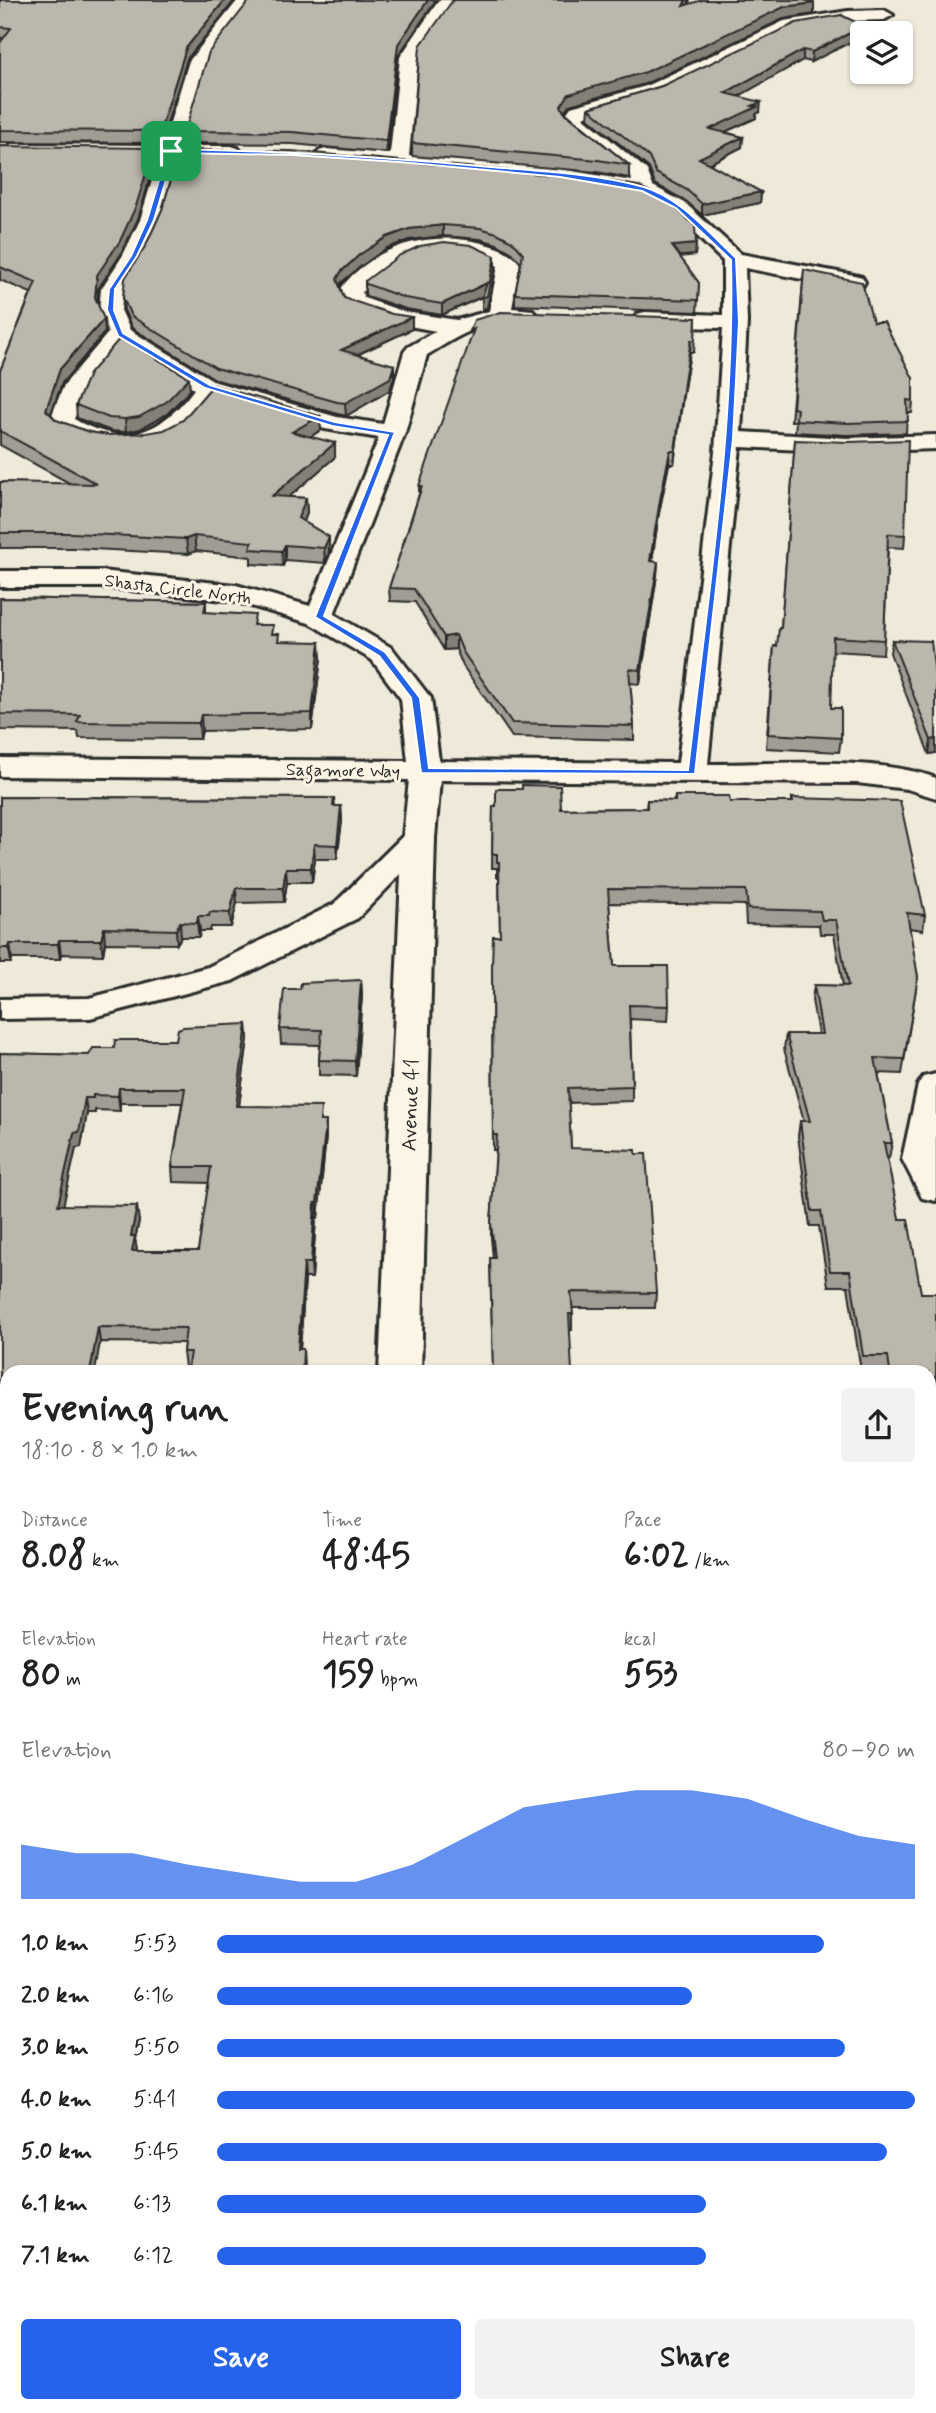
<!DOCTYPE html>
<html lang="en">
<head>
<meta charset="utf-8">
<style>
	:root { --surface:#fff; --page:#f2f2f2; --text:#222; --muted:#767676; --accent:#2563eb }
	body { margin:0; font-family:Mynerve,sans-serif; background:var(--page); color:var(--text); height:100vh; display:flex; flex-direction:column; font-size:26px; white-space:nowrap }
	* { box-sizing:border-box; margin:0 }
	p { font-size:23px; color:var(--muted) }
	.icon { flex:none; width:38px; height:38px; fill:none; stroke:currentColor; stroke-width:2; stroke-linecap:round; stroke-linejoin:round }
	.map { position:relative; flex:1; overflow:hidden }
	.sheet { position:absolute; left:0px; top:1365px; width:936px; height:1048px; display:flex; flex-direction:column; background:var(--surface); border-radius:21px 21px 0 0; box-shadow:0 2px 5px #0004 }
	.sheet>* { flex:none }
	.controls { position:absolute; left:850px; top:21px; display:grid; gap:14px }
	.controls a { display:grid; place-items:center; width:63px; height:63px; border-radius:7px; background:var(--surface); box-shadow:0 2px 5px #0004; font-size:35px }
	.pin { position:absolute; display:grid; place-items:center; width:60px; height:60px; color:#fff; margin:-30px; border-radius:14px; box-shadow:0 4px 10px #0006 }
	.round { display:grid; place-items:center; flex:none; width:74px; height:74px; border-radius:7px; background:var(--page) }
	.head { display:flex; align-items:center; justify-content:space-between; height:119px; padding:0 21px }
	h1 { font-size:38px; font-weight:800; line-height:52px }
	.stats { display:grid; grid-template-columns:repeat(3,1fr); gap:10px; height:119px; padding:7px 21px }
	.stats div { display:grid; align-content:center }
	.stats b { font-size:35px; font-weight:800 }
	.stats small { font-size:19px; font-weight:400 }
	.stats p { font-size:19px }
	.chart { height:196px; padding:14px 21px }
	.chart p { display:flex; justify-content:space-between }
	.chart svg { width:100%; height:126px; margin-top:7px; fill:var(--accent); opacity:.7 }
	.action { display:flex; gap:14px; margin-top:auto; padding:14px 21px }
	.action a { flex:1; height:80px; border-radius:7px; background:var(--accent); color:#fff; font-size:28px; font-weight:800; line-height:80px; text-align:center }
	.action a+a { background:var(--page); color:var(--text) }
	ul { padding:0 21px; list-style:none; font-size:23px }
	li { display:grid; grid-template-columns:112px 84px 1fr; align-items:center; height:52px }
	li i { height:18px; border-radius:9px; background:var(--accent) }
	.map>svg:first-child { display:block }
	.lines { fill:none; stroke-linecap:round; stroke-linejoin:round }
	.minor-casing { stroke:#2b2b2b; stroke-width:6 }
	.minor { fill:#fcf5e5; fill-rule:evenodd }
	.wall { fill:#a29d94; stroke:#2b2b2b; stroke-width:2; fill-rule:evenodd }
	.shaded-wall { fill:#848078; stroke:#2b2b2b; stroke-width:2 }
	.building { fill:#bcb7ac; stroke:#2b2b2b; stroke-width:2; fill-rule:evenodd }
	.route { fill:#2563eb; stroke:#fff; stroke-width:2; fill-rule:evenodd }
	.labels { text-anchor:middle; stroke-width:6; stroke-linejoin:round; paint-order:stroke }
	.far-street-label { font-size:18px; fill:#2b2b2b; stroke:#fcf5e5 }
	.street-label { font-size:21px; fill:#2b2b2b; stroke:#fcf5e5 }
</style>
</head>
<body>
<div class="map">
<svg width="936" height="2413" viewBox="0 0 936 2413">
	<rect width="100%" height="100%" fill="#efe9da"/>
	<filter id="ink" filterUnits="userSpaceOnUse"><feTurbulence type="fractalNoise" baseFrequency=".0143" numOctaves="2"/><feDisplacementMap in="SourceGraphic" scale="14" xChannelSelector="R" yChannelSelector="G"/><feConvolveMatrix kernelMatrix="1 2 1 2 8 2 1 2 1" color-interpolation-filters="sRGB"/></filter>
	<g filter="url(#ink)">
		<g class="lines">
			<defs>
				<g id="minor">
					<path d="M238 0H256L207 62 182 146H231L238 148 241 152 238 156 231 158 179 157 160 220 145 255 123 289 121 310 130 330 216 382 337 417 383 424 404 352 408 347 436 331 393 323 345 307 340 290C371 245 432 230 482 243 496 247 511 251 520 264L512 308 533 310 536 315 533 320C520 323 507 321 493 324 469 328 447 343 427 355L405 433 334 614 392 648 426 692 431 698 439 761 678 763 715 452 723 328 645 326 637 324 634 319 637 314 645 312 723 315V261L671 211 638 194 560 181 326 161 319 159 316 155 319 151 326 149 390 154 400 57 439 0H457L418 57 409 156 560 169 632 181 631 176 566 122 563 118 571 107 646 86 784 21 848 11 884 10 893 15 884 20 848 21 794 30 660 94 583 117 647 170 653 186 685 203 741 254 854 275 862 277 865 282 862 287 854 289 745 268 747 322 741 432 847 438 936 435V449L847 452 740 447 708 764C774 764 876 756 936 778V798L907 789 857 783 440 780 435 838 421 1372H379L401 874 358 918 232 981 90 1018 0 1019V999L89 998 208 967 334 904 403 836 409 780 0 776V758L408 761 401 699 372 660 309 623 234 601 101 587H0V571H101L236 585 310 606 379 438 325 429 213 396C203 410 193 427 177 436 147 453 70 452 49 422L64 385 108 333 99 310 101 289 123 255 140 220 159 157 0 156V144L163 145 189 61ZM444 251 472 254 498 266 489 311 457 320 405 312 364 298 362 292C388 269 408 253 444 251ZM122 345 194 389C161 433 126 449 74 419L88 385Z"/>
					<path d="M936 1074V1201L922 1198 902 1159 918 1085 923 1077Z"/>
					<path d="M936 1612V1648L929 1650V1614Z"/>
					<path d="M0 2353H7V2406H23L0 2413Z"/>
					<path d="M130 2406H190L189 2413H129Z"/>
				</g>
			</defs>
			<use href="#minor" class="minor-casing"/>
			<use href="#minor" class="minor"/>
		</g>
		<g class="wall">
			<path d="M0 0 187 59 161 143 0 142V43L3 38H0Z"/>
			<path d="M250 0H436L398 56 387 153 293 144 186 143 185 131Z"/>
			<path d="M690 0 688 4 814 3V14L783 19 645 84 569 105 565 112 629 165V178L597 172 412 156V143Z"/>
			<path d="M841 15 811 62 803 60 738 96 760 112 756 114V118L725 132 743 137 742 147 709 164 761 192 760 203 702 215 686 201 655 184 649 168 588 118 589 108 662 86Z"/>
			<path d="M0 146 155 161 138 219 121 254 98 289 97 303 105 332 62 383 51 414 56 420 89 432 108 435 321 430 310 437 335 457 289 497 306 498 307 513 304 522 329 537V552L325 563 285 560 283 566 251 564V557L196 551 188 554 74 548H0V482L71 484 0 445V371L31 293 0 280Z"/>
			<path d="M180 150 696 244 695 255 680 257 699 283 697 312 515 305V294L521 263 511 252 497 244 480 239 443 236 409 240 387 248 360 267 341 283 340 286 344 298 412 329 357 355 394 377 390 390 346 416 338 414 217 380 132 328 124 310 123 298 162 210Z"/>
			<path d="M495 268 487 308 482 309V297L442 315 406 309 366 296 365 293V281Z"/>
			<path d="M804 270 873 322 913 401 912 413H907L906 433 847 435 795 432 796 421H791Z"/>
			<path d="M696 318 694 352H690L684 388 674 464H669L659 513 652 561 658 562 657 575 640 684 630 683 634 726V740L512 737 463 666 456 649 444 650 415 602 390 601 389 588 419 494V486Z"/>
			<path d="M190 390 167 414 140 429 126 432 111 431 77 418 76 405Z"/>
			<path d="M795 440 905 535 904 548 888 547 884 640 883 654 832 651 831 708 841 738 839 752 766 748 774 646H777L781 628Z"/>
			<path d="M0 598 206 602V613L256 625 273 634 280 641 321 658 312 729 202 731 200 739 79 738 78 731 0 730Z"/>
			<path d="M892 640 935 675H936V753L929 754 890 653Z"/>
			<path d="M675 796 730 802H792V798L925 915 923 930 909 928 918 977 902 1074 878 1073 892 1143 889 1158H887L899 1219 921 1293H936V1443H929V1372L861 1371 848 1286H828L819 1226H810L798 1136 800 1121H804L784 1049 786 1034H818L812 1000 814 985 843 986 834 934H820L819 925 746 924 745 905 609 903 614 966 669 1006 668 1021 630 1019 632 1086V1101L568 1103 571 1148 656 1293 655 1308H572V1330H570L493 1368 490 1258H493L491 1238V1223L496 1150H493L492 966 500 936 499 877H497V868H492L493 806 561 809 646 808 647 800 674 801Z"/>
			<path d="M0 797 334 798 335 806H341L342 821 337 859H315L312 882H287L284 902 237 903 231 927H211L210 931H200L199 937H181L177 944 105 943 103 955 61 954 60 959H12L11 963H0Z"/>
			<path d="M361 980 362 995 356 1076 319 1075V1060L320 1045 281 1044 280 1029 300 989Z"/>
			<path d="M247 1024 248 1038 239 1106 322 1121 326 1136 318 1218H316L312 1278H305L300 1349H303L304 1365 185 1367 183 1352 184 1343 100 1342 7 1372V1478H4L0 1498V1053L89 1055 114 1048 176 1040ZM120 1103H182L172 1167 173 1182 209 1183 198 1251H137L135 1239 139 1221 63 1205 76 1148 81 1147 87 1113H95V1110L120 1111Z"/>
			<rect x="0" y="1528" width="7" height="50"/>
			<rect x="0" y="1747" width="7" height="121"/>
			<path d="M0 1959 7 1961V2025L0 2022Z"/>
			<path d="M936 2116V2182L929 2176V2123Z"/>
			<path d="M7 2135V2267L0 2264V2140H4Z"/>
			<path d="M936 2284V2339L929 2332V2291Z"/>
		</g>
		<g class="shaded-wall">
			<path d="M225 0H235L187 59 161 143 160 131 186 48Z"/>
			<path d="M428 0H436L398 56 387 153 386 141 398 44Z"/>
			<path d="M686 0H690L683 17V6Z"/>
			<path d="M814 3V14L783 19 645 84 569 105 560 118 561 106 569 94 784 7Z"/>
			<path d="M864 26 863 36 811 62 812 52Z"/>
			<path d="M803 50V60L725 104V93Z"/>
			<path d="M761 102 760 112 756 114V118L709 139 710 129Z"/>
			<path d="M743 137 742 147 699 169V158Z"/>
			<path d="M154 148 155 161 138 219 121 254 98 289 97 311 95 297 97 275Z"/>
			<path d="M761 192 760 203 702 215V204Z"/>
			<path d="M443 225V236L409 240 387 248 360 267 341 283 337 291V279L341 272 359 255 387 237 409 229Z"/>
			<path d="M696 244 695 255 671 257 672 246Z"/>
			<path d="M495 256V268L487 308 482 309V298Z"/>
			<path d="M487 283V294L442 315V304Z"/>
			<path d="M412 317V329L341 362V350Z"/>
			<path d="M104 319 105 332 62 383 47 424 46 410 60 369Z"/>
			<path d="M691 340 690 352 684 388 674 464 685 375Z"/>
			<path d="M394 365V377L390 390 346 416 345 403Z"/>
			<path d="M189 378 190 390 167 414 140 429 126 432 125 419Z"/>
			<path d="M320 416 321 430 293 447 292 432Z"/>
			<path d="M335 443V457L273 511 272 496Z"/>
			<path d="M670 451 669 464 659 513 650 574V561L660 500Z"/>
			<path d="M306 498 307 513 299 533 298 518Z"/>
			<path d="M194 536 196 551 188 554 186 539Z"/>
			<path d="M329 537V552L325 563 324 548Z"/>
			<path d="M285 545V560L283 566 282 551Z"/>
			<path d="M658 562 657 575 640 684V670Z"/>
			<path d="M456 635V649L444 650V637Z"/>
			<path d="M320 642 321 658 312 729V713Z"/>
			<path d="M201 715 202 731 200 739 199 723Z"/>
			<path d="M936 739V753L929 754 931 740Z"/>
			<path d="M341 806 342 821 337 859V845Z"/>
			<path d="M314 844 315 859 312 882 311 868Z"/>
			<path d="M286 868 287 882 284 902 283 888Z"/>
			<path d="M236 888 237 903 231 927 230 913Z"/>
			<path d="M198 916 200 931 199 937 197 923Z"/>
			<path d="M180 922 181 937 177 944 176 930Z"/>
			<path d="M104 928 105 943 103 955 101 940Z"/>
			<path d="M59 940 61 954 60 959 58 944Z"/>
			<path d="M10 944 12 959 11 963 9 948Z"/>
			<path d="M361 980 362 995 356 1076 355 1061Z"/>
			<path d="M247 1024 248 1038 237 1121 236 1106Z"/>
			<path d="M119 1088 120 1103V1111L118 1096Z"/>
			<path d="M85 1098 87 1113 81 1147 76 1148 60 1220 58 1205 74 1133Z"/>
			<path d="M326 1121V1136L318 1218 317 1203Z"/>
			<path d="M315 1203 316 1218 312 1278 311 1263Z"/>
			<path d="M137 1206 139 1221 135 1239 137 1251 134 1266 131 1236Z"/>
			<path d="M304 1263 305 1278 299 1365 298 1349Z"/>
			<path d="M98 1327 100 1342 95 1372H90Z"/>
			<path d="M1 1463 4 1478 0 1498V1469Z"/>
			<path d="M936 1570V1584L929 1589V1575Z"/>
			<path d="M936 1828V1840L929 1847V1835Z"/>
		</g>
		<g class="building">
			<path d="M0 0H225L186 48 160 131 0 130V43L11 28 0 27Z"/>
			<path d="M250 0H428L398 44 386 141 292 132 185 131 209 52Z"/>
			<path d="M453 0H686L683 6 702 0H804L814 3 784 7 646 72 569 94 561 106 564 112 629 165 598 160 412 143 420 46Z"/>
			<path d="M841 15 864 26 812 52 803 50 725 93 761 102 752 106 757 107 710 129 743 137 699 158 761 192 702 204 687 190 656 173 649 157 589 108 662 86 796 23Z"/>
			<path d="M0 146 154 148 136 206 120 241 97 275 95 297 104 319 60 369 46 410 56 420 89 432 108 435 146 433 164 430 183 420 213 385 320 416 292 432 335 443 272 496 306 498 298 518 329 537 324 548 285 545 282 551 250 549 252 542 194 536 186 539 72 533H0V482L97 484 0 431V371L36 282 0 267Z"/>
			<path d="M180 150 292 151 597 179 638 186 670 202 695 226 696 244 672 246 699 283 698 300 515 294 523 253 512 241 497 233 480 228 443 225 409 229 387 237 359 255 341 272 337 279 344 298 392 314 412 317 341 350 394 365 390 378 345 403 337 402 216 368 131 316 123 298 125 278 146 245 162 210Z"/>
			<path d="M444 242 471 245 495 256 487 296 482 298 487 283 442 304 405 298 366 284 365 281 400 255 420 246Z"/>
			<path d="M804 270 862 282 873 322H884L913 378V401L907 400 908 421 848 423 796 420 797 409 793 408Z"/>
			<path d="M501 312 696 318 695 340H691L685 375 675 451H670L660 500 650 561 658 562 640 670 629 669 634 726 512 723 463 652 456 635 444 637 414 589 389 588 422 486H419L474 329 470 331 474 320Z"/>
			<path d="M121 337 189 378 166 402 139 417 125 419 109 418 76 405 89 374Z"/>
			<path d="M795 440 848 442 908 440 905 535 888 534 884 640 833 637 831 708H841V738L768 734 774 646H777L779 628H781Z"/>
			<path d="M0 598 206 602 204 612 255 615 253 625H273L271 634H279L278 641 320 642 312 713 201 715 199 723 77 722 80 715 0 714Z"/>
			<path d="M892 640 931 641 935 675H936V739L931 740Z"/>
			<path d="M522 785 560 786 561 809 647 808V800L675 801V796H729L730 802H793L792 798 900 801 925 915 907 913 918 977 904 1059 875 1058 892 1143H884L899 1219H908L921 1293H936V1427H929V1372H890L888 1356H863L850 1271H830L821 1211H812L800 1121H810L786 1034H822L814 985 848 986 836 920H822L820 911 748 909 746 890 608 889 614 966H668L669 1006 629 1005 632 1086 568 1088 571 1148 636 1150V1154H646L656 1293 571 1292 573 1314H569L572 1372H489L490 1367 493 1368 490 1258H495L491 1223 497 1135H493L492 966 493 936H500L499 862H497V854H492L493 806H496V789H522Z"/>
			<path d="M0 797 334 798 333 806H341L337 845 314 844 311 868H286L283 888H236L230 913 210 912 209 916H198L197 923 180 922 176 930 104 928 101 940H59L58 944H10L9 948H0Z"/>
			<path d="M361 980 355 1061 319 1060 322 1030 280 1029 284 989H300L301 983Z"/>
			<path d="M247 1024 236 1106 321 1107 320 1121H326L317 1203H315L311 1263H304L298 1349H303L302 1372H187L190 1352H183L186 1328 98 1327 90 1372H7V1463H1L0 1469V1053L89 1055 93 1048H114L115 1040H176L178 1029 183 1027ZM119 1088H185L172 1167H211L198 1251H132L135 1236H131L137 1206 58 1205 74 1133 79 1132 85 1098H93V1095L118 1096Z"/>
			<path d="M936 1500V1570L929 1575V1507Z"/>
			<rect x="0" y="1528" width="7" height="35"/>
			<path d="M929 1673 936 1678V1828L929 1835Z"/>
			<path d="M0 1747H7V1853L0 1852Z"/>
			<path d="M0 1959 7 1961V2011L0 2008Z"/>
			<path d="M936 2116V2164L929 2159V2123Z"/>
			<path d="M7 2135V2254L0 2251V2140L1 2139 4 2140Z"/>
			<path d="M936 2284V2321L929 2315V2291Z"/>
			<path d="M936 2353V2413H852L858 2406H929V2361Z"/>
			<path d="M206 2406H399V2413H205Z"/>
		</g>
	</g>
	<path class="route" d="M171 149C278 151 384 157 491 167 538 171 599 174 644 187 681 198 709 233 736 258L739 322 733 439 695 774 421 773 411 698 379 656 315 617 388 435 332 426 205 388 118 336 107 310 109 289 131 256 147 220 168 151ZM174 153 293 155 399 162 560 177 642 191 676 208 731 260C735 430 707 601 688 770L429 768 420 698 385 652 324 616 395 432 335 422 210 385 123 333 114 310 115 289 137 256 154 220Z"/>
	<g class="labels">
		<g class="far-street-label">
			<text transform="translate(178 589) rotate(7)" y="6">Shasta Circle North</text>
			<text transform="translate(343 770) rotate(1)" y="6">Sagamore Way</text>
		</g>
		<g class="street-label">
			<text transform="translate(410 1105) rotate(-88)" y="7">Avenue 41</text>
		</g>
	</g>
</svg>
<div class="controls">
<a><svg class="icon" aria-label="layers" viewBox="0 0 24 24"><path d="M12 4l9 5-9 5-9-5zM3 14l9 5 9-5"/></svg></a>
</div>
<div class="pin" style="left:171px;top:151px;background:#1e9e55"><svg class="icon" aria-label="arrive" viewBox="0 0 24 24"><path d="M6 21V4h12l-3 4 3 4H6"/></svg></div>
<section class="sheet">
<div class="head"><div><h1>Evening run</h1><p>18:10 · 8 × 1.0 km</p></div><a class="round"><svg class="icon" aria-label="share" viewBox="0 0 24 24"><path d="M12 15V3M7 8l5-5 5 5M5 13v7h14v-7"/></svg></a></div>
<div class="stats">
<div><p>Distance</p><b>8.08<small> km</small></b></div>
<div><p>Time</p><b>48:45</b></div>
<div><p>Pace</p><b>6:02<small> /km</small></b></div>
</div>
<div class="stats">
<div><p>Elevation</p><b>80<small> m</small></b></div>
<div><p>Heart rate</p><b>159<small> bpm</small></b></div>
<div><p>kcal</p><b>553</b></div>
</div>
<div class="chart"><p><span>Elevation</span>80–90 m</p>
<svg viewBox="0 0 160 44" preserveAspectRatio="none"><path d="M0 44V25L10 28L20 28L30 32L40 35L50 38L60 38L70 32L80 22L90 12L100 9L110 6L120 6L130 9L140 16L150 22L160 25V44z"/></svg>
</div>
<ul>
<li><b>1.0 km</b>5:53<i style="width:87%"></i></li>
<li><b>2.0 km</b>6:16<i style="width:68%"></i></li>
<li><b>3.0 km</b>5:50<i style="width:90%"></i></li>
<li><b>4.0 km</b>5:41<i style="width:100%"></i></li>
<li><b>5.0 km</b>5:45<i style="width:96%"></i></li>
<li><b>6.1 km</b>6:13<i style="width:70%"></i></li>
<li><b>7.1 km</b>6:12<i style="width:70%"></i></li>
</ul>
<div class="action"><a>Save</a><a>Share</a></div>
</section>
</div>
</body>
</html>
